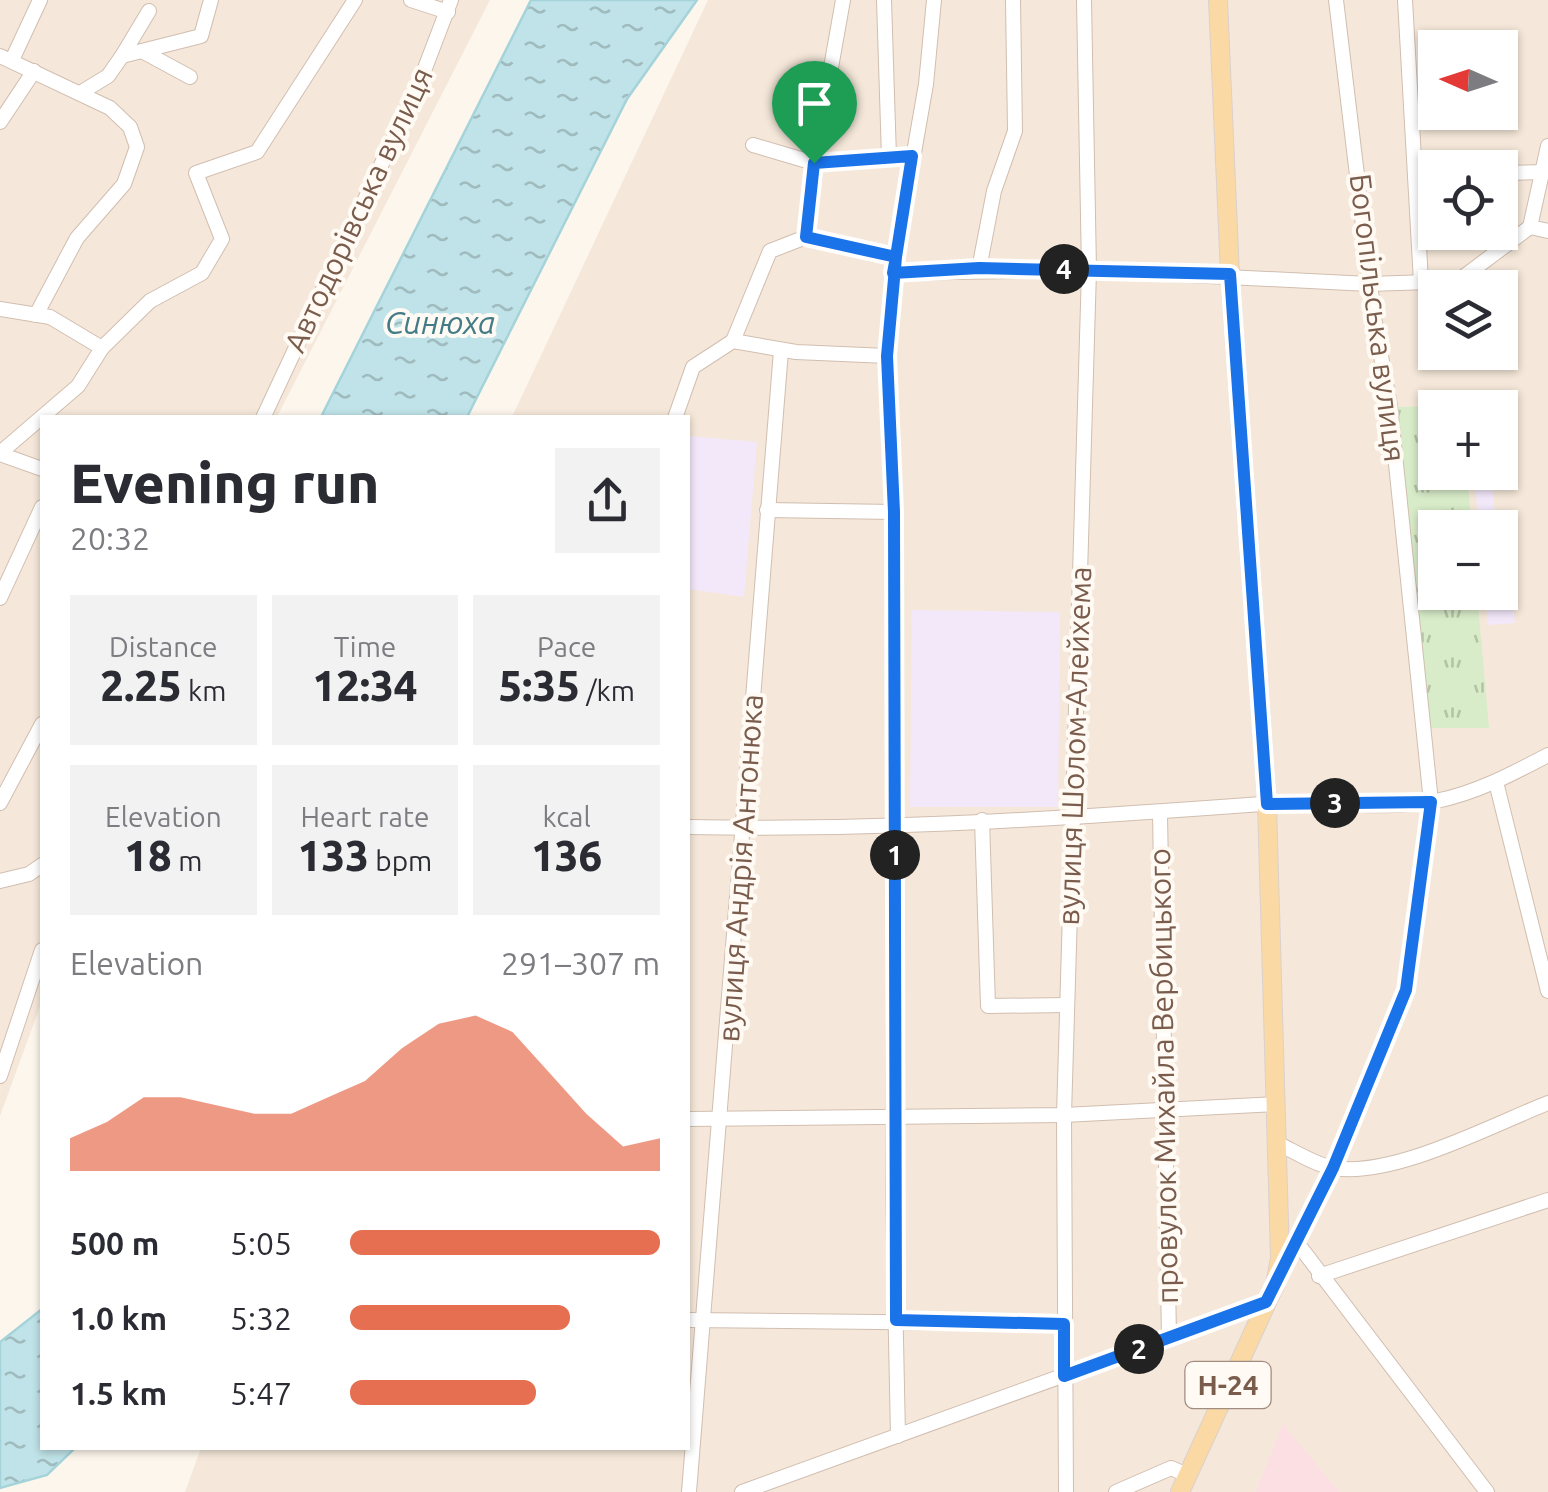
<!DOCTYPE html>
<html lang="en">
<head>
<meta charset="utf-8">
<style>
	:root { --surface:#fff; --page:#f2f2f3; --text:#2b2b33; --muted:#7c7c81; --accent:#e76f51 }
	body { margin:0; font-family:Ubuntu,sans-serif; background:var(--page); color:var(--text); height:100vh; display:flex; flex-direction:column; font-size:38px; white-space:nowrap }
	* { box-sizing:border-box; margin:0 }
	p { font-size:32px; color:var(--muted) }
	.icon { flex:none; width:55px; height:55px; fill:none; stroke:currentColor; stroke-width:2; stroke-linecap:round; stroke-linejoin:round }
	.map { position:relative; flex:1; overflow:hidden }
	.drawer { position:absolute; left:40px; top:415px; width:650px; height:1035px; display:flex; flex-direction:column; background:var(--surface); border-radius:0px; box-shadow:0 2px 8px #0004 }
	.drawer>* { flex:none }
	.needle { width:65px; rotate:273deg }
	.tools { position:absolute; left:1418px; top:30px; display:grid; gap:20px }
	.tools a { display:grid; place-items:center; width:100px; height:100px; border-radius:0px; background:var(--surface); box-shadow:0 2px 8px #0004; font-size:50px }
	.pin { position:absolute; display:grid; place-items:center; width:85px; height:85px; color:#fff; margin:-102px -42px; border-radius:50% 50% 50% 0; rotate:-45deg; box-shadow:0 0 10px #0007 }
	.pin .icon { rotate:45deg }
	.km { position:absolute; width:50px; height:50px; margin:-25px; border-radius:50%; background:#222; color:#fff; font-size:28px; line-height:50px; text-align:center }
	.round { display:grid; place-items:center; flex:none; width:105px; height:105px; border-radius:0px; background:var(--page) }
	.head { display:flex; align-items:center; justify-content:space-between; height:170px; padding:0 30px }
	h1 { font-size:55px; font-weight:800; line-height:75px }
	.stats { display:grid; grid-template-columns:repeat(3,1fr); gap:15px; height:170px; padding:10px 30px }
	.stats div { display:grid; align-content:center; border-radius:0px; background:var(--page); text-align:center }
	.stats b { font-size:42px; font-weight:800 }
	.stats small { font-size:28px; font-weight:400 }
	.stats p { font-size:28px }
	.chart { height:280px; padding:20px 30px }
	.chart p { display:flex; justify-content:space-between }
	.chart svg { width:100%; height:180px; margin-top:10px; fill:var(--accent); opacity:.7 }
	ul { padding:0 30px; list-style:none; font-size:32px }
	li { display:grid; grid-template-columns:160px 120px 1fr; align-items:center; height:75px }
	li i { height:25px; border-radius:12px; background:var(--accent) }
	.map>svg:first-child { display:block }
	.residential { fill:#f5e8da; fill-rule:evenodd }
	.education { fill:#f3e8fa }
	.medical { fill:#fbdfe3 }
	.grass { fill:url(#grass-tufts) }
	.water { fill:url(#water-ripples); stroke:#a5d3da; stroke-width:2.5 }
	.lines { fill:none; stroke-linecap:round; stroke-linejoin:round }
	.minor-casing { stroke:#d1beb0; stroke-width:16 }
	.major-casing { stroke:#dad1cd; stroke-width:20 }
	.minor { stroke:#fff; stroke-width:14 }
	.major { stroke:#fbd9a5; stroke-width:18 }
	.route-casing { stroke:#fff; stroke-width:20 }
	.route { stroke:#1a73e8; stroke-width:12 }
	.labels { text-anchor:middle; stroke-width:8; stroke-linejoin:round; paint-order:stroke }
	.shield { fill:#fffaf3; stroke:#a28b7f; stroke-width:2.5 }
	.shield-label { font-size:28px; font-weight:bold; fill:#7a5c4d }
	.street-label { font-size:30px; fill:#7a5c4d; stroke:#fffaf3 }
	.water-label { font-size:32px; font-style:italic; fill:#437c86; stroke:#fffaf3 }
</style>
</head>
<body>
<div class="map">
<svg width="1548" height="1492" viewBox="0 0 1548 1492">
	<defs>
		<pattern id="grass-tufts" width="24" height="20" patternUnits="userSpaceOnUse" patternTransform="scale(2.5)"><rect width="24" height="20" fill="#d8ecc9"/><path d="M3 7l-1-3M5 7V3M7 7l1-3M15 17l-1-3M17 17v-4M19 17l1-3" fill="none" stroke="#b4c2a5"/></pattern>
		<pattern id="water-ripples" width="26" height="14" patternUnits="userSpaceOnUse" patternTransform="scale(2.5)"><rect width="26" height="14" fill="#bfe3e8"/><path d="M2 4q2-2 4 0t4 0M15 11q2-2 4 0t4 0" fill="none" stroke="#a0bbbe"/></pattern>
	</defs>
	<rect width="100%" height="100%" fill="#fdf6ec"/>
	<g class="residential">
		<path d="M0 0H490L277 417 42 418V1001L0 1116Z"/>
		<path d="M708 0H1548V1492H185L201 1448H688V418L512 417ZM1435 48H1500V112H1435ZM1435 168H1500V232H1435ZM1435 288H1500V352H1435ZM1435 408H1500V472H1435ZM1435 528H1500V592H1435Z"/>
	</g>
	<g class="education">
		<path d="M688 436 757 442 744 597 688 589Z"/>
		<path d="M1501 467 1502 483 1492 485 1495 516H1505L1515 623 1488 625 1485 593 1500 592V528L1479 527 1474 473 1500 472Z"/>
		<path d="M912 610 1060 612 1058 807H910Z"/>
	</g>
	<path class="medical" d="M1283 1424 1339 1492H1256Z"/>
	<path class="grass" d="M1461 406 1435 408V472L1467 473 1472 527 1435 528V592L1477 593 1489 728H1426L1392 407Z"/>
	<g class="water">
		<path d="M531 0H697L627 99 467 417H321Z"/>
		<path d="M42 1309V1448H75L47 1475 0 1488V1342Z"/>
	</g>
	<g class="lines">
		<defs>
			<g id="minor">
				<path d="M411 0 448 12"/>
				<path d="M884 0 889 158"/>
				<path d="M1405 0 1421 282"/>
				<path d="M142 51 190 77"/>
				<path d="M0 56 110 108 130 127 137 147 124 184 77 238 36 315"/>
				<path d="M122 56 149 11"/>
				<path d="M12 60 40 0"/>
				<path d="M80 93 108 76 122 56 201 36 211 0"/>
				<path d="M0 122 34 71"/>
				<path d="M753 145 814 163 912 156"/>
				<path d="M1500 173 1546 172"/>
				<path d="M1418 175 1435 174"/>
				<path d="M1530 227 1548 146"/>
				<path d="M1530 227 1548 231"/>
				<path d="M806 237 814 163 843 0"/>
				<path d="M979 269 994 191 1015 131 1013 0"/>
				<path d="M893 273 1089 270 1369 284 1458 281 1530 227"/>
				<path d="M0 309 50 317 102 348"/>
				<path d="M733 341 770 251 806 237 896 257"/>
				<path d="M263 418 419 84 451 0"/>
				<path d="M675 418 693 367 733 341 796 352 887 356"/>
				<path d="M0 453 78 386 102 348 150 301 202 273 222 239 196 173 257 152 355 0"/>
				<path d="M0 454 42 469"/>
				<path d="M767 510 894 512"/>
				<path d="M0 598 42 507"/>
				<path d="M1496 782 1548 991"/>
				<path d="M0 803 42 724"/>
				<path d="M1160 813 1169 1338"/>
				<path d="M982 820 988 1006 1067 1005"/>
				<path d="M688 827C879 831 1071 818 1262 804 1319 800 1381 811 1436 801 1476 793 1512 774 1548 755"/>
				<path d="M0 881 29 874 42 865"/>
				<path d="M0 1076 42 950"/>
				<path d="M688 1119 1064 1115 1276 1104"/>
				<path d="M1277 1143C1294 1151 1315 1165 1334 1168 1393 1178 1492 1125 1548 1103"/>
				<path d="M1298 1244 1487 1492"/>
				<path d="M1280 1275 1333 1168 1406 990 1431 802 1390 406 1374 317 1336 0"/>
				<path d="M1319 1276 1548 1200"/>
				<path d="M688 1320 1064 1324"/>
				<path d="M898 1436 893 1195 894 512 887 356 893 273 926 84 934 0"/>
				<path d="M689 1492 781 351"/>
				<path d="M742 1492 1266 1302"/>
				<path d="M1066 1492 1064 1115 1089 270 1084 0"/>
				<path d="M1116 1492 1171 1468 1187 1475"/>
			</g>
			<path id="major" d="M1180 1492 1275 1285 1280 1258 1267 804 1230 275 1218 0"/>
		</defs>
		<use href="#minor" class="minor-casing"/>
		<use href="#major" class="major-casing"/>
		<use href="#minor" class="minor"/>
		<use href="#major" class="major"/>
	</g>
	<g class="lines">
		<defs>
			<path id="route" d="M814 163 806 237 896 257 887 356 894 512 896 1320 1064 1324V1376L1266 1302 1333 1168 1406 990 1431 802 1267 804 1230 274 979 268 893 273 896 257 912 156 814 163"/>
		</defs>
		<use href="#route" class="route-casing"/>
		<use href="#route" class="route"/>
	</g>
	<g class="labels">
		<rect class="shield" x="1185.5" y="1362" width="85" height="46" rx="8"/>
		<g class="shield-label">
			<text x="1228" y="1395">Н-24</text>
		</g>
		<g class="street-label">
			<text transform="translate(359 210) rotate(-65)" y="10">Автодорівська вулиця</text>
			<text transform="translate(1377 318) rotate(83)" y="10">Богопільська вулиця</text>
			<text transform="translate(1075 746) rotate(-88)" y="10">вулиця Шолом-Алейхема</text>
			<text transform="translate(741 868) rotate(-86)" y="10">вулиця Андрія Антонюка</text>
			<text transform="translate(1164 1076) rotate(-91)" y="10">провулок Михайла Вербицького</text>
		</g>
		<g class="water-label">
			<text x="440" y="334">Синюха</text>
		</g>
	</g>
</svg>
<div class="tools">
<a><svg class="needle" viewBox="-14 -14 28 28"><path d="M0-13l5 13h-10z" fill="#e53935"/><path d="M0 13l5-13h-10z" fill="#7c7c81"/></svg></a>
<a><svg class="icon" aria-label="locate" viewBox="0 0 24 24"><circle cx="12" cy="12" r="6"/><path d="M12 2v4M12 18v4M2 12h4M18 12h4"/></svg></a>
<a><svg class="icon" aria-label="layers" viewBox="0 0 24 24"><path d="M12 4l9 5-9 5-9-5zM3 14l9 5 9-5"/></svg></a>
<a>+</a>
<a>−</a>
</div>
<div class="pin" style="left:814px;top:163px;background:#1e9e55"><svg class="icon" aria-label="arrive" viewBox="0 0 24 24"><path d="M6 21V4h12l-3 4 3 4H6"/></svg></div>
<b class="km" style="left:895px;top:855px">1</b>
<b class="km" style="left:1139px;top:1349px">2</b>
<b class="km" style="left:1335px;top:803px">3</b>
<b class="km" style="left:1064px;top:269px">4</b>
<section class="drawer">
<div class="head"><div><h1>Evening run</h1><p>20:32</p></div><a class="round"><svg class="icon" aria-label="share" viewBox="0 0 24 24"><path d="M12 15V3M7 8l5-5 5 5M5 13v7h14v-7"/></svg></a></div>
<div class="stats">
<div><p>Distance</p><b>2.25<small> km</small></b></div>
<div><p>Time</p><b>12:34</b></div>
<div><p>Pace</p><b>5:35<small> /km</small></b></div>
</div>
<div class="stats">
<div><p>Elevation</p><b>18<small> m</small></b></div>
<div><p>Heart rate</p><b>133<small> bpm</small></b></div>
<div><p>kcal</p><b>136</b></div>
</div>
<div class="chart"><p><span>Elevation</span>291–307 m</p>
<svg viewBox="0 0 160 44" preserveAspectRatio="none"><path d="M0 44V36L10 32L20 26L30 26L40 28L50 30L60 30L70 26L80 22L90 14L100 8L110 6L120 10L130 20L140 30L150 38L160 36V44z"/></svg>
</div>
<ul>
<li><b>500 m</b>5:05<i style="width:100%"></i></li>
<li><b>1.0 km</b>5:32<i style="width:71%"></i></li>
<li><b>1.5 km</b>5:47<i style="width:60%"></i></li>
</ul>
</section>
</div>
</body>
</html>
